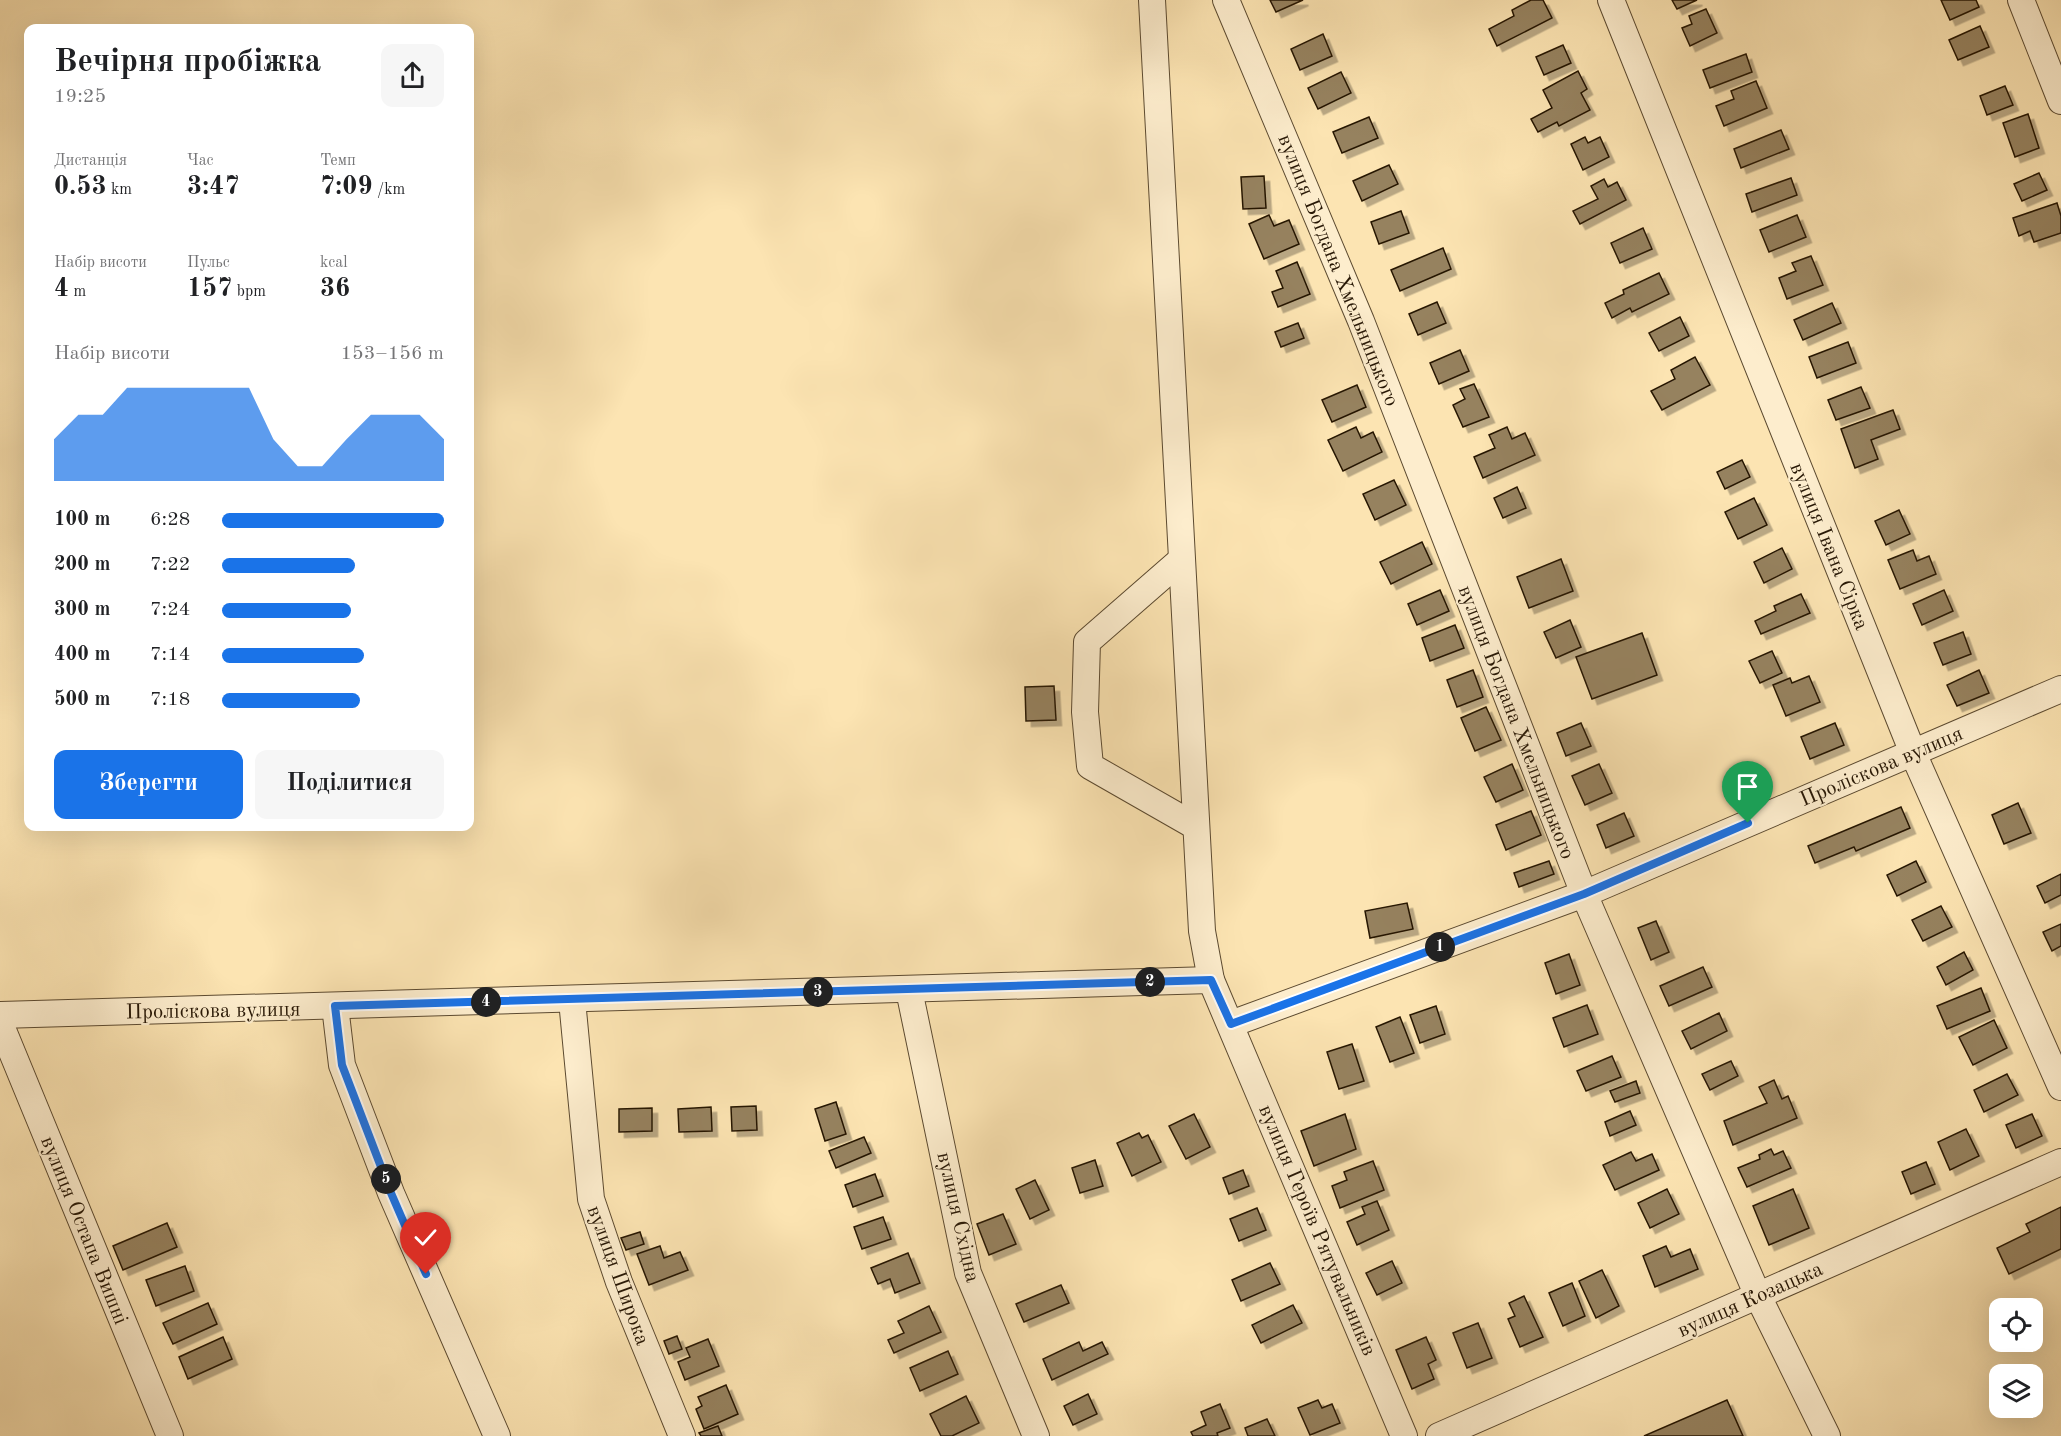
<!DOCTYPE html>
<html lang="uk">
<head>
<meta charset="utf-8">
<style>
	:root { --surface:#fff; --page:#f6f6f6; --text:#202124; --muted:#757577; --accent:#1a73e8 }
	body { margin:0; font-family:"Old Standard TT",serif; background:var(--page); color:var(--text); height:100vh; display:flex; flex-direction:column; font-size:22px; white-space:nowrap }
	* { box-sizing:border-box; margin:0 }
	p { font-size:20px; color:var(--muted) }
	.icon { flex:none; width:33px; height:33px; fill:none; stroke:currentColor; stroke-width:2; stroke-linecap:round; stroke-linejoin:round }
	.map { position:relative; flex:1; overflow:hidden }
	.side { position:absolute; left:24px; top:24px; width:450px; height:807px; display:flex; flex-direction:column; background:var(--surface); border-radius:12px; box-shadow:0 6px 24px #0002 }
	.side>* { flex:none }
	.controls { position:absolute; left:1989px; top:1298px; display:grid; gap:12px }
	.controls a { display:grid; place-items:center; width:54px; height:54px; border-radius:12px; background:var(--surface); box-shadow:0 6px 24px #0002; font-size:30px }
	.pin { position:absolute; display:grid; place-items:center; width:51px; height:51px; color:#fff; margin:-62px -26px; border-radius:50% 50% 50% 0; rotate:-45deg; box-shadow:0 0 6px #0007 }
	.pin .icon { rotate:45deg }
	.km { position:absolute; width:30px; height:30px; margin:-15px; border-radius:50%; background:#222; color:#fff; font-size:16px; line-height:30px; text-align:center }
	.round { display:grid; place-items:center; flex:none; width:63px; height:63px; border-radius:12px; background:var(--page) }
	.head { display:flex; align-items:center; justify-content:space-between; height:102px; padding:0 30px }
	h1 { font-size:33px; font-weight:600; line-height:45px }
	.figures { display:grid; grid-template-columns:repeat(3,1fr); gap:9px; height:102px; padding:6px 30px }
	.figures div { display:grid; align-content:center }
	.figures b { font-size:26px; font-weight:600 }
	.figures small { font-size:16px; font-weight:400 }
	.figures p { font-size:16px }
	.chart { height:168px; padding:12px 30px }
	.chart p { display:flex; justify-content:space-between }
	.chart svg { width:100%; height:108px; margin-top:6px; fill:var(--accent); opacity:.7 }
	.primary-button { display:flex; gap:12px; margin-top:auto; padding:12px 30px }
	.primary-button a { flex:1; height:69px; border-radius:12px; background:var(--accent); color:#fff; font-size:24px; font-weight:600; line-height:69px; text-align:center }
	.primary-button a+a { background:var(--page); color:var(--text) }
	ul { padding:0 30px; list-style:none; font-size:20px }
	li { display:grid; grid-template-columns:96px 72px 1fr; align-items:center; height:45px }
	li i { height:15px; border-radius:8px; background:var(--accent) }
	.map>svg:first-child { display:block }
	.building { fill:#96825f; stroke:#271705; stroke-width:1.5; filter:url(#shadow) }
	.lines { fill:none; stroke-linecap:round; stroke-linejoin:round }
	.minor-casing { stroke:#5c4a30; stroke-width:28 }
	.minor { stroke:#fdedcd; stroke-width:26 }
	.route-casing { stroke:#fff; stroke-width:12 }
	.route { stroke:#1a73e8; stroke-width:8 }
	.labels { text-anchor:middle; stroke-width:4.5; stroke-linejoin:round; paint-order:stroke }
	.street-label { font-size:21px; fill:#271705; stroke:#fdedcd }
</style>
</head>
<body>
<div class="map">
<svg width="2061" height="1436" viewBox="0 0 2061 1436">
	<defs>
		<filter id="shadow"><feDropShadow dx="5.5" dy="5.5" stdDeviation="0" flood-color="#0004"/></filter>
	</defs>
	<rect width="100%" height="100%" fill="#fce4b2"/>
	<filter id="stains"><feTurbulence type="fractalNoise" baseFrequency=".00333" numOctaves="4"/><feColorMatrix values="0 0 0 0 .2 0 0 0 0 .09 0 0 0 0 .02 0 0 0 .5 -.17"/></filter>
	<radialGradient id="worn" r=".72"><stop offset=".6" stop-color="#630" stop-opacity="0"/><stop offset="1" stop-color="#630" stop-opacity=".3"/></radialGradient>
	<g class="building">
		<path d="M1270 0H1303L1276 12Z"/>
		<path d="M1531 0H1543L1552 18 1497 46 1489 29 1514 16 1512 10Z"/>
		<path d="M1672 0H1697L1677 9Z"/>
		<path d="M1941 0H1976L1979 7 1950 20Z"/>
		<path d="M1706 9 1717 33 1690 46 1682 28 1692 24 1689 16Z"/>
		<path d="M1980 26 1989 47 1958 60 1949 40Z"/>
		<path d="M1323 34 1332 56 1300 70 1291 49Z"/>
		<path d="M1563 45 1571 63 1544 75 1536 57Z"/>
		<path d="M1746 54 1752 72 1710 88 1703 70Z"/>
		<path d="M1578 71 1587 89 1581 93 1590 110 1559 126 1557 122 1538 132 1531 119 1552 108 1543 90Z"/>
		<path d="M1341 72 1351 93 1318 109 1308 88Z"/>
		<path d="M1756 81 1767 108 1724 126 1716 106 1734 99 1731 91Z"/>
		<path d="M2005 86 2013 105 1987 115 1980 96Z"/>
		<path d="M2028 114 2039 148 2015 157 2003 123Z"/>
		<path d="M1369 117 1378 138 1342 153 1333 132Z"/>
		<path d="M1781 130 1789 149 1741 168 1734 149Z"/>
		<path d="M1585 137 1588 143 1600 137 1609 157 1583 170 1571 144Z"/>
		<path d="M1389 165 1398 184 1362 201 1353 181Z"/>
		<path d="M2039 173 2047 190 2022 201 2014 184Z"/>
		<path d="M1264 176 1266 208 1243 209 1241 177Z"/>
		<path d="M1791 178 1797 195 1752 212 1746 194Z"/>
		<path d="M1604 179 1608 187 1617 182 1626 200 1580 224 1573 211 1598 199 1591 186Z"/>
		<path d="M2057 203 2061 216V233L2034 242 2030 231 2019 236 2013 218Z"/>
		<path d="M1401 211 1409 233 1379 244 1371 222Z"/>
		<path d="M1269 215 1274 226 1289 220 1299 244 1264 259 1249 224Z"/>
		<path d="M1797 215 1806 237 1769 252 1760 230Z"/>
		<path d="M1643 228 1652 249 1620 263 1611 243Z"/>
		<path d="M1443 248 1451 269 1400 291 1391 270Z"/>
		<path d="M1811 256 1823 285 1787 299 1779 278 1796 271 1792 263Z"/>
		<path d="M1297 262 1310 294 1278 307 1272 292 1283 288 1276 271Z"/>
		<path d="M1659 273 1669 294 1632 312 1630 308 1612 318 1605 303 1624 294 1623 290Z"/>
		<path d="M1437 302 1446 323 1418 335 1409 314Z"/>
		<path d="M1832 303 1841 323 1803 340 1794 320Z"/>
		<path d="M1680 317 1689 336 1659 351 1649 333Z"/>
		<path d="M1298 323 1304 338 1281 347 1275 332Z"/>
		<path d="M1848 342 1856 363 1817 378 1809 357Z"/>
		<path d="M1460 350 1469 371 1439 384 1430 363Z"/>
		<path d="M1695 357 1710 385 1662 410 1651 391 1675 379 1671 370Z"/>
		<path d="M1474 384 1489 417 1463 427 1453 405 1465 399 1460 389Z"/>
		<path d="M1357 385 1366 407 1332 422 1322 400Z"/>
		<path d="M1861 387 1870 408 1836 420 1828 400Z"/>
		<path d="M1893 410 1900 429 1871 440 1878 459 1855 468 1841 429Z"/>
		<path d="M1356 427 1361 438 1373 432 1382 452 1343 471 1328 440Z"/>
		<path d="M1507 427 1512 439 1525 433 1535 455 1483 478 1474 457 1495 448 1489 435Z"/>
		<path d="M1742 460 1750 477 1725 489 1717 472Z"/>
		<path d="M1394 480 1406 505 1375 520 1363 494Z"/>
		<path d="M1517 487 1526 508 1503 518 1494 498Z"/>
		<path d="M1754 498 1767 525 1738 539 1725 512Z"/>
		<path d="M1899 510 1910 534 1886 545 1875 521Z"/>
		<path d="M1422 542 1432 564 1391 584 1380 562Z"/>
		<path d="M1782 548 1792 569 1764 583 1754 562Z"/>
		<path d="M1913 550 1917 561 1929 556 1936 574 1900 589 1888 560Z"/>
		<path d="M1561 559 1573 591 1529 608 1517 577Z"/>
		<path d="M1440 590 1449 611 1417 625 1408 604Z"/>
		<path d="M1944 590 1953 611 1922 625 1913 604Z"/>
		<path d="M1801 594 1810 613 1761 634 1755 621 1776 611 1774 606Z"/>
		<path d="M1570 620 1581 647 1556 658 1544 632Z"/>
		<path d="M1455 625 1464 648 1430 661 1422 638Z"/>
		<path d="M1963 632 1971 654 1943 665 1934 643Z"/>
		<path d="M1642 633 1657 675 1592 699 1576 657Z"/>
		<path d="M1772 651 1782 673 1760 683 1749 661Z"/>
		<path d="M1473 670 1483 697 1457 707 1447 680Z"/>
		<path d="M1979 670 1989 693 1957 706 1947 685Z"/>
		<path d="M1809 676 1820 702 1786 716 1773 685 1790 678 1792 683Z"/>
		<path d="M1054 686 1056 720 1026 721 1025 687Z"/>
		<path d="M1486 707 1501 740 1475 751 1461 718Z"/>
		<path d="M1581 723 1591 746 1566 756 1557 733Z"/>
		<path d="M1835 723 1844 745 1810 759 1801 737Z"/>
		<path d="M1512 764 1523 790 1496 802 1484 777Z"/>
		<path d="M1599 764 1612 793 1585 805 1572 776Z"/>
		<path d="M2018 803 2031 833 2004 844 1992 815Z"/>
		<path d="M1901 807 1910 828 1856 851 1854 847 1815 863 1808 846Z"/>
		<path d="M1531 811 1541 835 1506 850 1496 825Z"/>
		<path d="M1624 813 1634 836 1606 848 1597 825Z"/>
		<path d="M1549 861 1554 874 1519 887 1514 873Z"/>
		<path d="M1916 861 1926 882 1897 896 1887 875Z"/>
		<path d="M2061 874V895L2045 903 2037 886Z"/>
		<path d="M1407 903 1413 929 1370 938 1365 911Z"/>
		<path d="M1941 906 1952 927 1923 941 1912 920Z"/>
		<path d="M1656 921 1669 952 1651 960 1638 928Z"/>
		<path d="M2061 924V946L2052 951 2043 932Z"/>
		<path d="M1964 952 1973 970 1946 985 1937 967Z"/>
		<path d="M1569 954 1580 985 1556 994 1545 963Z"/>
		<path d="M1703 967 1712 987 1669 1006 1660 986Z"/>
		<path d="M1981 988 1990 1011 1947 1029 1937 1006Z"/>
		<path d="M1587 1005 1598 1034 1564 1047 1553 1018Z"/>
		<path d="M1436 1006 1445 1034 1420 1043 1410 1015Z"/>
		<path d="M1719 1013 1727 1031 1691 1049 1682 1031Z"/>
		<path d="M1400 1017 1414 1053 1390 1062 1376 1027Z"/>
		<path d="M1994 1020 2007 1048 1973 1065 1959 1037Z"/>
		<path d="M1352 1044 1364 1081 1339 1089 1327 1052Z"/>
		<path d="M1612 1056 1621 1077 1586 1091 1577 1071Z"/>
		<path d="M1731 1061 1738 1076 1710 1090 1702 1074Z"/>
		<path d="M2007 1074 2018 1095 1984 1112 1974 1090Z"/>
		<path d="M1774 1080 1782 1099 1788 1096 1797 1118 1733 1145 1724 1121 1767 1103 1759 1087Z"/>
		<path d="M1636 1081 1640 1093 1615 1102 1610 1091Z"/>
		<path d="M836 1102 846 1134 825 1141 815 1109Z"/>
		<path d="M756 1106 757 1130 732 1131 731 1107Z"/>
		<path d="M711 1107 712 1131 679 1132 678 1109Z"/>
		<path d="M652 1108V1131L619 1132V1109Z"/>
		<path d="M1630 1111 1636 1125 1610 1136 1605 1122Z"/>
		<path d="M1194 1114 1210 1147 1186 1159 1169 1126Z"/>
		<path d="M1345 1114 1356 1149 1314 1166 1301 1131Z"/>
		<path d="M2032 1114 2042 1136 2016 1148 2006 1125Z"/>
		<path d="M1966 1129 1979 1156 1950 1170 1938 1142Z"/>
		<path d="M1139 1133 1142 1138 1148 1135 1161 1162 1132 1176 1117 1143Z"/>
		<path d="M864 1137 871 1153 836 1168 829 1151Z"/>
		<path d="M1771 1149 1774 1155 1783 1151 1791 1168 1747 1187 1738 1168 1760 1159 1759 1155Z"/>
		<path d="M1631 1152 1636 1161 1652 1154 1659 1170 1615 1190 1603 1165Z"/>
		<path d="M1095 1160 1103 1186 1080 1193 1072 1168Z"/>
		<path d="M1373 1161 1384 1190 1340 1208 1332 1186 1347 1180 1344 1172Z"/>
		<path d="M1926 1162 1935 1184 1911 1194 1902 1172Z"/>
		<path d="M1243 1170 1249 1186 1229 1194 1223 1178Z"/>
		<path d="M875 1174 883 1196 853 1207 845 1185Z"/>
		<path d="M1035 1180 1049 1210 1030 1219 1016 1189Z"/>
		<path d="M1667 1189 1679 1214 1650 1228 1638 1203Z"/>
		<path d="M1793 1189 1809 1228 1769 1245 1753 1206Z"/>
		<path d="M1377 1201 1389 1230 1357 1245 1347 1222 1365 1214 1362 1207Z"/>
		<path d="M2061 1207V1249L2009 1274 1997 1248 2030 1232 2026 1224Z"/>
		<path d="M1257 1208 1266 1230 1239 1241 1230 1219Z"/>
		<path d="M1003 1214 1016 1244 989 1255 977 1224Z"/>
		<path d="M883 1217 891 1239 862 1249 854 1227Z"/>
		<path d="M167 1223 177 1247 123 1270 113 1246Z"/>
		<path d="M640 1232 644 1244 626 1250 621 1238Z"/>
		<path d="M660 1246 664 1258 680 1252 688 1270 649 1285 637 1254Z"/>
		<path d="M1666 1246 1671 1257 1690 1249 1698 1269 1655 1287 1643 1256Z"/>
		<path d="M908 1253 920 1283 895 1293 890 1279 878 1284 871 1268Z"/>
		<path d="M1392 1261 1402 1283 1377 1295 1366 1273Z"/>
		<path d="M1270 1263 1280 1284 1241 1301 1232 1280Z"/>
		<path d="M185 1266 194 1291 156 1306 146 1280Z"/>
		<path d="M1602 1270 1619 1306 1596 1318 1579 1281Z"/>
		<path d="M1572 1283 1585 1316 1563 1326 1549 1293Z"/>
		<path d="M1061 1285 1069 1303 1024 1322 1016 1304Z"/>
		<path d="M1524 1296 1543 1337 1520 1347 1508 1319 1515 1316 1509 1303Z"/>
		<path d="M208 1303 217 1324 173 1344 163 1323Z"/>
		<path d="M1293 1305 1302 1323 1261 1343 1252 1325Z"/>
		<path d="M929 1306 941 1332 894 1353 888 1340 904 1333 898 1321Z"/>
		<path d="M1478 1323 1492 1358 1467 1368 1453 1333Z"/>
		<path d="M677 1336 682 1349 669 1354 664 1341Z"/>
		<path d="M223 1337 232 1359 188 1379 179 1357Z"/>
		<path d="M1426 1337 1436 1360 1428 1364 1434 1379 1412 1389 1396 1350Z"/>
		<path d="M708 1339 719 1366 685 1380 678 1362 690 1357 686 1348Z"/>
		<path d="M1079 1342 1083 1351 1102 1342 1108 1354 1052 1380 1043 1359Z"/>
		<path d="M948 1351 958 1374 920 1391 910 1368Z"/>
		<path d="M726 1385 738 1414 704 1429 696 1409 702 1406 698 1397Z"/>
		<path d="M1088 1394 1097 1414 1073 1425 1064 1406Z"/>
		<path d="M966 1396 979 1423 952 1436H941L930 1414Z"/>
		<path d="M1318 1400 1322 1408 1332 1404 1340 1423 1310 1435 1298 1408Z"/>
		<path d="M1727 1400 1743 1436H1644Z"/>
		<path d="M1220 1404 1230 1428 1217 1433 1218 1436H1193L1191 1432 1206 1425 1201 1412Z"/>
		<path d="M1267 1419 1275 1436H1248L1245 1428Z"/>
		<path d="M718 1426 722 1436H701L699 1433Z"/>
	</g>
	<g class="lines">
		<defs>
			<g id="minor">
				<path d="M1152 0 1202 931 1211 980 1404 1436"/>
				<path d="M1226 0 1361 321 1584 894 1758 1296 1827 1436"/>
				<path d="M1611 0 1913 753 2061 1087"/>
				<path d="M2021 0 2061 101"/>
				<path d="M1181 560 1087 642 1085 712 1090 766 1195 826"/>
				<path d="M909 990 968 1273 1036 1436"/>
				<path d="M572 1000 591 1199 619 1282 682 1436"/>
				<path d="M335 1006 342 1065 391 1193 497 1436"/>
				<path d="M0 1015 1211 980"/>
				<path d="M0 1023 170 1436"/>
				<path d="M1231 1024 1584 894 2061 689"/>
				<path d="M1439 1436 2061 1162"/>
			</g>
		</defs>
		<use href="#minor" class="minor-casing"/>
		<use href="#minor" class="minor"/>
	</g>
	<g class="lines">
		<defs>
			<path id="route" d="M426 1274 391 1193 342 1065 335 1006 1211 980 1231 1024 1584 894 1748 823"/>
		</defs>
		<use href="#route" class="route-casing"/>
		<use href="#route" class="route"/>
	</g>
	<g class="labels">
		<g class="street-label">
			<text transform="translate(1339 270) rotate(68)" y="7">вулиця Богдана Хмельницького</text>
			<text transform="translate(1830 546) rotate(68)" y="7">вулиця Івана Сірка</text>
			<text transform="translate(1517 722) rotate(69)" y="7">вулиця Богдана Хмельницького</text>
			<text transform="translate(1881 766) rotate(-23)" y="7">Проліскова вулиця</text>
			<text transform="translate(213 1010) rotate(-1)" y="7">Проліскова вулиця</text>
			<text transform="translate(959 1217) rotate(77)" y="7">вулиця Східна</text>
			<text transform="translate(85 1230) rotate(68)" y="7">вулиця Остапа Вишні</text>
			<text transform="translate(1318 1230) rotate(67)" y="7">вулиця Героїв Рятувальників</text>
			<text transform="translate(619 1275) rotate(70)" y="7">вулиця Широка</text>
			<text transform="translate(1750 1299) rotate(-24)" y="7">вулиця Козацька</text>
		</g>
	</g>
	<rect width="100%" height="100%" filter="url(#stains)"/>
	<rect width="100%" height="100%" fill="url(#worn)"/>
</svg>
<div class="controls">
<a><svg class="icon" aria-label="locate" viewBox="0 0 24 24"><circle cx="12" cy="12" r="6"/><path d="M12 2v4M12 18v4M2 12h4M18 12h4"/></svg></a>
<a><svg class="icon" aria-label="layers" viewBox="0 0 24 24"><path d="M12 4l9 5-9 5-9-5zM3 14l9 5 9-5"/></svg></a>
</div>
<div class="pin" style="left:1748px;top:823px;background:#1e9e55"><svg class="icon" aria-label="arrive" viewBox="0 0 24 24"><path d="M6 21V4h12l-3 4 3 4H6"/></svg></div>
<div class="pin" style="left:426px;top:1274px;background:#d93025"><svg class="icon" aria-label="check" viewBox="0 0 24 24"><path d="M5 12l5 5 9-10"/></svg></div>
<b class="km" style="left:1440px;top:947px">1</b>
<b class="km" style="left:1150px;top:982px">2</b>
<b class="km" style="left:818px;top:992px">3</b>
<b class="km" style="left:486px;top:1002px">4</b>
<b class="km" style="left:386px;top:1179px">5</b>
<section class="side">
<div class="head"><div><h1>Вечірня пробіжка</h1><p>19:25</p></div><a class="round"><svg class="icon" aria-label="share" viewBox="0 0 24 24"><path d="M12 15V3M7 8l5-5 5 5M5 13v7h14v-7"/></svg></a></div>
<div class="figures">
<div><p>Дистанція</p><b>0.53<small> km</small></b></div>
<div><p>Час</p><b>3:47</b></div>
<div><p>Темп</p><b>7:09<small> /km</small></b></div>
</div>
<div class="figures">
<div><p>Набір висоти</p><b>4<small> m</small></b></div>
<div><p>Пульс</p><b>157<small> bpm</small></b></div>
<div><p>kcal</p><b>36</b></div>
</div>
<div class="chart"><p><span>Набір висоти</span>153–156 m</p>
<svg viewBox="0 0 160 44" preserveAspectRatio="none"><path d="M0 44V27L10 17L20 17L30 6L40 6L50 6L60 6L70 6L80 6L90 27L100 38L110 38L120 27L130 17L140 17L150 17L160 27V44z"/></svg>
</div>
<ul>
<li><b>100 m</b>6:28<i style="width:100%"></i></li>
<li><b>200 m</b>7:22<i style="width:60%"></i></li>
<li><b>300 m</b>7:24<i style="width:58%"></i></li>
<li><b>400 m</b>7:14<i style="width:64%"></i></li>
<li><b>500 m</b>7:18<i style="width:62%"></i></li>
</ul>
<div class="primary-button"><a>Зберегти</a><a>Поділитися</a></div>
</section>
</div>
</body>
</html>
